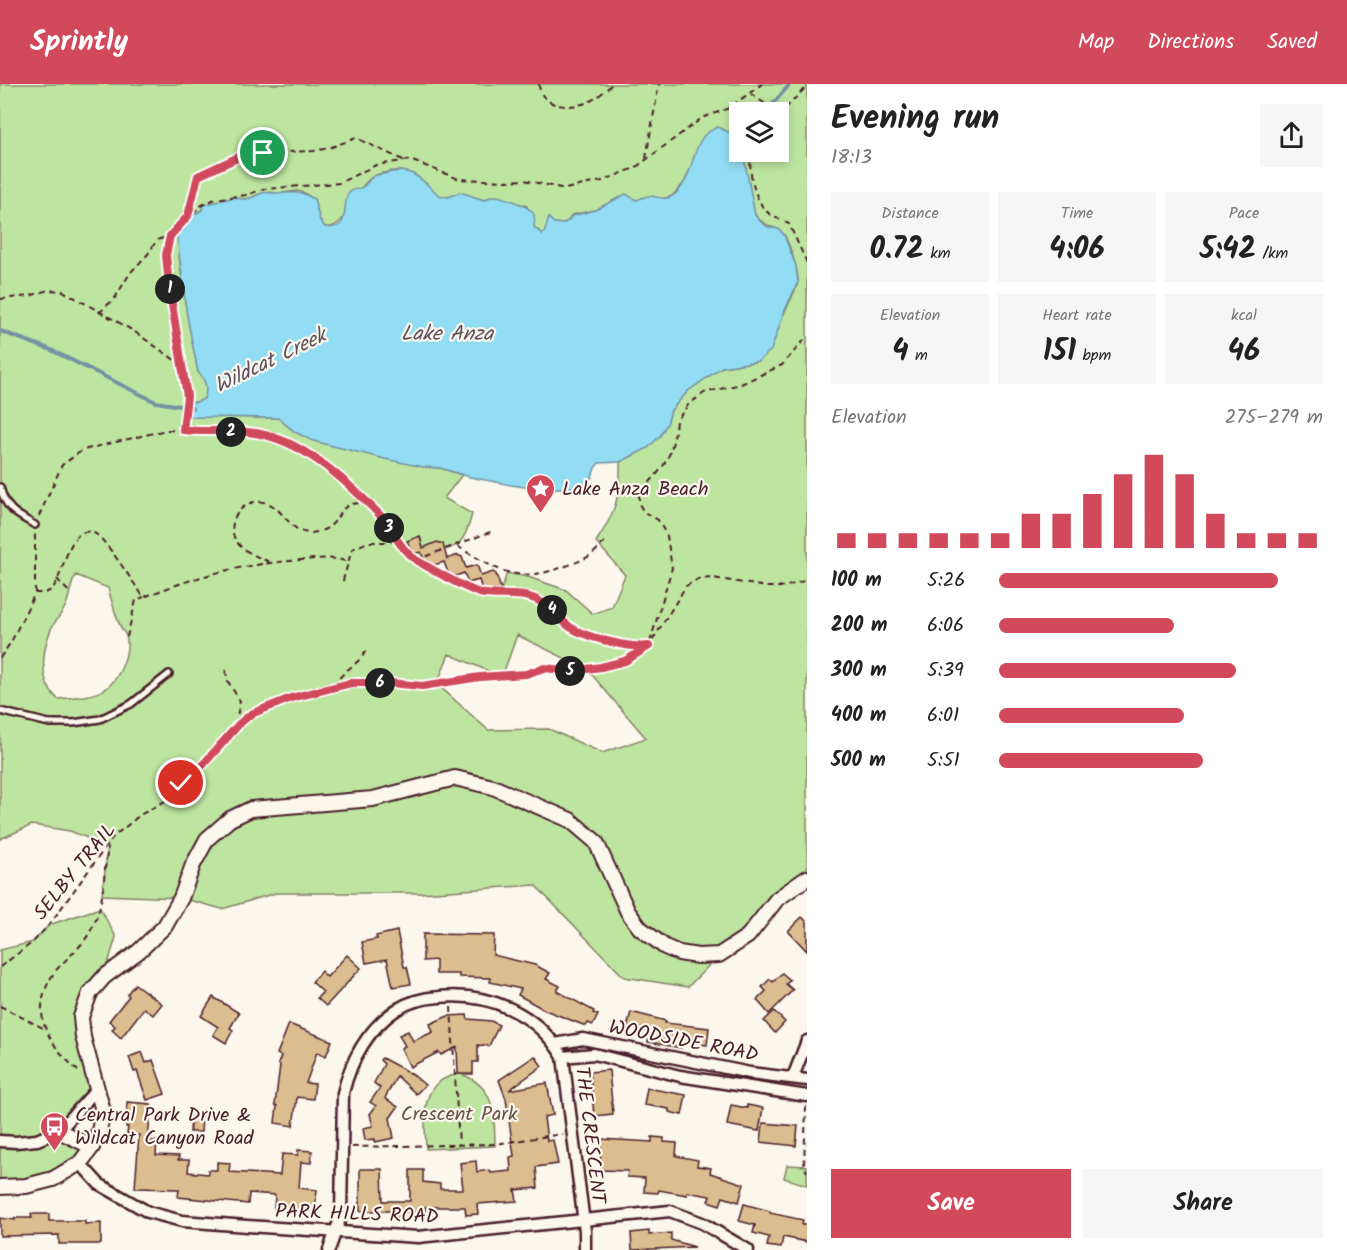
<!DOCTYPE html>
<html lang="en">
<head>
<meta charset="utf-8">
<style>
	:root { --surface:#fff; --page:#f6f6f6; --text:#222; --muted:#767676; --accent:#d1495b }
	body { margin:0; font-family:Kalam,sans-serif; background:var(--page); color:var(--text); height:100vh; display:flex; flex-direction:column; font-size:22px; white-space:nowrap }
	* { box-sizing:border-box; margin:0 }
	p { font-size:20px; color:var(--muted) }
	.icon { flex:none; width:33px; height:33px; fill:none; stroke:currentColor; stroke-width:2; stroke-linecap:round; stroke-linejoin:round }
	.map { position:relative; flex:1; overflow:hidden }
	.side { display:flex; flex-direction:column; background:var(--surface); width:540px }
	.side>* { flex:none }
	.controls { position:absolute; left:729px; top:18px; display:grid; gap:12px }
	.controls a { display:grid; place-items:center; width:60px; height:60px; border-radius:0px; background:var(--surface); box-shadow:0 3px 9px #0003; font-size:30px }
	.pin { position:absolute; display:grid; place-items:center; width:51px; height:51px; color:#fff; margin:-26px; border:3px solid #fff; border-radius:50%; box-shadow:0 2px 6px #0007 }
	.km { position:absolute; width:30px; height:30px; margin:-15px; border-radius:50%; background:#222; color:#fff; font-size:16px; line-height:30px; text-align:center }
	.round { display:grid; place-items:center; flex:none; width:63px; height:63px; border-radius:0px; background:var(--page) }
	.headline { display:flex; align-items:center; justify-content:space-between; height:102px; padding:0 24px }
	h1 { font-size:33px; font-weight:700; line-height:45px }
	.figures { display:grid; grid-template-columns:repeat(3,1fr); gap:9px; height:102px; padding:6px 24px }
	.figures div { display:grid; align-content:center; border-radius:0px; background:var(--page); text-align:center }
	.figures b { font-size:30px; font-weight:700 }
	.figures small { font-size:16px; font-weight:400 }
	.figures p { font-size:16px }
	.chart { height:168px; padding:12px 24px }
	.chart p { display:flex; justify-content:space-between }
	.chart svg { width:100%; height:108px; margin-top:6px; stroke:var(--accent); stroke-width:6 }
	.primary-button { display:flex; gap:12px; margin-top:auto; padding:12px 24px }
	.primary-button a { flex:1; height:69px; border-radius:0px; background:var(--accent); color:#fff; font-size:24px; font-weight:700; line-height:69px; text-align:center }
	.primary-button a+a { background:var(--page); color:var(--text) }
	ul { padding:0 24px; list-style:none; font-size:20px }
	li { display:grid; grid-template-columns:96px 72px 1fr; align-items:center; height:45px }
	li i { height:15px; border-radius:8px; background:var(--accent) }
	header { display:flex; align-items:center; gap:36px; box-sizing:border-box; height:84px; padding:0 30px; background:var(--accent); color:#fff }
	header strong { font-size:28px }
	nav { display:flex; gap:33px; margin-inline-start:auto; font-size:21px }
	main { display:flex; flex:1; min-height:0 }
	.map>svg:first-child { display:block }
	.green { fill:#bee5a0; stroke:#848266; stroke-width:1.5; fill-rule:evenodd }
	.water { fill:#92ddf3; stroke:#7591a3; stroke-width:1.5 }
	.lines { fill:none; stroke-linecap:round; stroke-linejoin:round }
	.stream { stroke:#7591a3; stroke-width:4 }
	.building { fill:#dcbd8f; stroke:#4a1f2b; stroke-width:1.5 }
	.service-casing { stroke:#4a1f2b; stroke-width:10 }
	.minor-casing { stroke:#4a1f2b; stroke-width:15 }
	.tertiary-casing { stroke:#4a1f2b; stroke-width:18 }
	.path { stroke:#4a1f2b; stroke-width:2; stroke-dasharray:6 4.5; stroke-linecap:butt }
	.service { stroke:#fbf7ec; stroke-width:5 }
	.minor { stroke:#fbf7ec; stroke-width:10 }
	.tertiary { stroke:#fbf7ec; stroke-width:14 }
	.route-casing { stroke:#fff; stroke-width:12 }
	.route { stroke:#d1495b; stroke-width:8 }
	.labels { text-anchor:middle; stroke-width:4.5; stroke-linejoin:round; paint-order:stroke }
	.poi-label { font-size:20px; fill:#4a1f2b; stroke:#fbf7ec; text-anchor:start }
	.street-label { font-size:20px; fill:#4a1f2b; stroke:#fbf7ec }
	.park-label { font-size:20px; fill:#675048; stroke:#fbf7ec }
	.water-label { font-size:21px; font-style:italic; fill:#5c4e5d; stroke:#fbf7ec }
</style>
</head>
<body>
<header>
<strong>Sprintly</strong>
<nav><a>Map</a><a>Directions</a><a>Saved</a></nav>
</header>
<main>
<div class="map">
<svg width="807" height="1166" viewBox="0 0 807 1166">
	<rect width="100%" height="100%" fill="#fbf7ec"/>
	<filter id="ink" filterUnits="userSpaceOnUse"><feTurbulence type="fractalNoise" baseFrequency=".0167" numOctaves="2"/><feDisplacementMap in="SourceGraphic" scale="12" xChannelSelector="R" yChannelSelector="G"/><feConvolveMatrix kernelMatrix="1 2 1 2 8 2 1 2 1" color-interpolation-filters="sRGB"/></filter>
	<g filter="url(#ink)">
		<g class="green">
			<path d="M0 0H807V794L719 871 688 903 624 893 535 801 421 809H276L222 825 181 814 102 811 108 762 70 747 32 741 0 755ZM740 28H778V68H743V73L755 131C764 144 779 142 785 152 790 162 798 185 798 197 797 209 766 262 759 277L722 283 688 307 671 326 667 340 648 364 620 378C621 412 615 429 596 458L625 491 612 523 593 530 566 506 528 493 507 489 500 509 483 510 455 498 417 476C450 459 461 474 472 430L444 414 462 391 440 384 423 383 295 348 278 334 187 333 189 318H197L204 315C208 305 206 296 198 288 189 241 179 194 178 147L192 130 202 126 203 121 235 113 241 115 253 114 271 108 275 110 297 107 304 109 314 115 320 137 325 143C349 146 353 103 374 92 377 90 380 90 383 89 411 81 420 94 439 112L449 113 460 108 484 116 493 112 498 113 527 122 534 143 542 150 554 139 562 140 568 137 572 131 595 126 626 110 635 116 662 115 672 112 684 99 692 81 718 43 730 49 739 48ZM76 491 108 504C112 517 115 531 121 544 123 547 125 549 126 552 129 559 126 573 123 580 110 614 90 611 58 615 38 598 42 567 51 545 55 537 62 530 66 521 70 511 70 501 76 491ZM517 551 587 585 646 654 602 669 549 645 488 646 437 600 449 570 502 593Z"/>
			<path d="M100 824 116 853 104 893 81 933 97 1005 59 1046 92 1063 67 1088 0 1103V866L33 858 49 841Z"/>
			<path d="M461 990C496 1003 494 1029 495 1062L426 1065C425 1033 418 995 461 990Z"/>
			<path d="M787 1081 807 1082V1101L784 1094Z"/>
		</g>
		<path class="water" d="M718 43 730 49 739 48 740 68H743L755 131 760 137 768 143 779 145 784 151 796 182 798 198 785 226 771 266 759 277 722 283 688 307 671 326 667 340 660 352 648 364 620 378 599 379 595 384 592 393 582 403 538 405 511 401 470 393 440 384 423 383 385 375 313 357 295 348 278 334 187 333 189 318H197L204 315C208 305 206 296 198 288L187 232 177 153C178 140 192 131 202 126L203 121 235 113C246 118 252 113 262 109 268 108 271 109 277 109 294 110 298 105 314 115L320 137 325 143C352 147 341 123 348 110 351 104 359 106 364 102 367 99 370 94 374 92 375 91 382 90 383 90 411 81 420 94 440 112L449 113 460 108 484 116C487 115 490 113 493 112 501 111 529 122 533 129 536 134 534 137 534 143L542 150 544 149 549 134 554 139 562 140 568 137 572 132 595 126 626 110 636 116C641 115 644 112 649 112 657 112 664 117 672 112 694 98 691 62 706 50 709 47 714 45 718 43Z"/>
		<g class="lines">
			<g class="stream">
				<path d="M766 28 790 0"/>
				<path d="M0 247 49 265 156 318 192 324"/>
			</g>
		</g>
		<g class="building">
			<path d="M420 452 423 464 437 458 443 460 447 475 458 471 462 473 466 484 477 481 481 492 493 488 496 490 501 505 483 509 479 496 468 499 464 489 450 494 444 478 431 482 425 479 421 468 413 470 407 457Z"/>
			<path d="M802 833 807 838V867L788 847Z"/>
			<path d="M397 847 404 883H407L411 900 393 903 387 875 366 879 362 858 377 855 376 852Z"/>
			<path d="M423 850 494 851 493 871 535 881 550 889 546 895 560 902 557 907 594 927 593 929 598 931 593 941 588 939 586 942 545 926 518 911 521 905 490 898 491 894 459 893V890H436V876L423 877Z"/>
			<path d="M347 871 361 884 326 922 317 914 323 908 312 898 321 887 327 893Z"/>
			<path d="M782 889 790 896 786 900 793 906 769 930 757 916 766 907 762 903 770 895 773 898Z"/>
			<path d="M135 900 162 920 153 931 144 924 121 954 112 946 115 942 109 937 129 912 127 910Z"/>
			<path d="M213 913 239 929 230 944 233 946 226 959 213 951 218 943 201 932Z"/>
			<path d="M774 927 785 938 775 949 764 937Z"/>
			<path d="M631 928 666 937 665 939 709 944 707 961 682 959 681 964 648 958 651 948 627 943Z"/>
			<path d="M467 931 468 935 491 937 499 941 489 962 478 961V978H473V990H458L457 963 441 971 439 968 410 983 401 964 405 962 399 951 408 947 413 957 433 948 430 940 448 932Z"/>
			<path d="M289 940 332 957 326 972 317 968 306 999 315 1000 313 1015 297 1013 293 1042 275 1039 277 1022 275 1021 280 981 278 980 281 972 277 970Z"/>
			<path d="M142 968 146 979 153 976 165 1010 147 1016 137 987 134 988 129 973Z"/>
			<path d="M535 972 542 982 509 1006 547 999 553 1031 544 1033 547 1057 553 1056 558 1080 536 1083 538 1104 515 1106 517 1117 477 1120 478 1130 466 1131 465 1123H425V1128H404V1132H390L391 1127H360V1085H382L383 1117H410V1086H423V1098L440 1100V1105H463L460 1079 476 1077 477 1088 490 1086 491 1089 511 1087 510 1073 514 1072 506 1015 499 996Z"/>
			<path d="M382 974 412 990 425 1001 416 1010 397 992 385 1014 398 1023 390 1034 394 1054 375 1058V1055L365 1056 363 1044 373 1042 370 1030 376 1022 370 1018 380 1004 374 999 384 980 380 976Z"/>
			<path d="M609 986 613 1030 594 1032 590 988Z"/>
			<path d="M647 1004 686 1011 682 1031 669 1028V1025L644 1021Z"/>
			<path d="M127 1018 151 1020 148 1057H157L156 1071 179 1072 178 1076H189L188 1088 208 1090V1086H217V1078L230 1079 229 1088 280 1091 282 1070 298 1071V1066L312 1067 311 1079 301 1078 299 1104 317 1106 315 1127 274 1124 275 1111 249 1109 248 1120 178 1113 179 1105 135 1104 139 1051 127 1050 128 1043H126Z"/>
			<path d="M731 1021 747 1024V1021L763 1024 759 1047 727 1041Z"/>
			<path d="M191 1032H202L201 1048H190Z"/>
			<path d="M763 1039 798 1042 796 1062 761 1058Z"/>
			<path d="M652 1053 664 1054V1058L677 1059 676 1072 698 1076 697 1082 711 1084 710 1089 744 1100 739 1118 723 1113 720 1121 708 1117 710 1112 687 1108V1111L659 1106 658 1109 644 1108 645 1094 627 1093 628 1087 600 1086 601 1055 652 1058Z"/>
			<path d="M744 1120 770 1127V1129L803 1136 802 1141H807V1158L783 1153 781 1164 767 1162 769 1153 753 1149 755 1141 739 1137Z"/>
			<path d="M31 1130H49V1137H85V1140L101 1139V1160H59V1151L0 1152V1134L15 1136V1134H32Z"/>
			<path d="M649 1147V1151L671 1149V1156L695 1163 632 1166 631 1149Z"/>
		</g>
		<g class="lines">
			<defs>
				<g id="service">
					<path d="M0 403C6 426 16 430 35 441"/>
					<path d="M0 627 49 639H73L100 635 131 620 169 590"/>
				</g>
				<g id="minor">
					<path d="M555 960 583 955 750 989 807 996"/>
					<path d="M563 973 594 970 680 992 807 1012"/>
					<path d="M793 993 807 957"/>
					<path d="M0 1057 16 1058 37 1056 59 1047 97 1005"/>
					<path d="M80 1079 99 1100 148 1128 182 1137 247 1142 418 1153 670 1127 702 1139 748 1166"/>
					<path d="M329 1166 341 1132 343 1009C351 976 367 946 396 926 408 918 424 914 439 913 489 908 537 929 563 973L585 1147V1166"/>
				</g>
				<g id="tertiary">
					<path d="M59 1047 92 1063"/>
					<path d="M0 1103 26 1102 53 1095 80 1079 92 1063 99 1047 103 1027 83 953 81 933 90 909 104 893 139 867 165 842 181 814 193 781 207 755 230 735 251 725 373 715 455 694 493 703 570 736 596 758 628 828 640 844 665 863 679 869 698 872 719 871 748 852 777 815 807 794"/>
				</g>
			</defs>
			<use href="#service" class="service-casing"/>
			<use href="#minor" class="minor-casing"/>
			<use href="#tertiary" class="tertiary-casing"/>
			<g class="path">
				<path d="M539 0C540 26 576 26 594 15 600 11 607 5 612 0"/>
				<path d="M751 10 777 28"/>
				<path d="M778 32 807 2"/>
				<path d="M752 68C747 84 754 113 765 126 772 133 781 136 789 140L807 179"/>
				<path d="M646 74 659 0"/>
				<path d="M188 132 198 92 241 72 263 69 314 67 329 64 356 54 403 76"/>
				<path d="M0 215 30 212 48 206 63 207 132 246 182 281 166 171 170 152 180 139 202 121 215 115 246 111 264 105 339 99 376 81 410 76 459 95 506 97 524 96 565 105 602 97 635 84 702 34 729 24 762 0"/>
				<path d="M99 229 115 214 130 189 148 170 157 156 170 152"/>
				<path d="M182 281 187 312 183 346"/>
				<path d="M39 432 62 381 83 366 166 346 240 348 264 350 281 356 300 365 350 400 383 433 397 458H368L352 465 342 500"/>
				<path d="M397 458C414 476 458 504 482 510 488 511 494 509 500 509 512 510 526 511 536 515 549 521 557 532 568 541 580 551 630 564 646 562"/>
				<path d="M457 462C500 488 516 500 566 482 584 476 593 472 605 457"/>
				<path d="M416 476 493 447"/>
				<path d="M269 478C257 472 241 467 235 455 225 436 246 411 267 419 287 426 291 457 321 447 346 438 332 415 370 420"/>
				<path d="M57 495 69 508"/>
				<path d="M35 509V449"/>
				<path d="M127 553 136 516 144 513"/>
				<path d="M650 558 672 484 667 452 658 436 644 428 639 420V411L662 384 670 369 674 354 676 337 689 320 704 309 741 300 782 281 807 253"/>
				<path d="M0 574 11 558 35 509C41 509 47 510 52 505 64 493 67 442 92 448 104 451 133 500 144 513 199 491 242 480 302 476 318 475 333 472 348 478"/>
				<path d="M226 586 227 596 240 617 237 633 239 640"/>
				<path d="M334 603C341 585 364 579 366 564"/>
				<path d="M0 883 33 858 49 841 113 753 140 731 165 717 181 699 201 683 239 640 251 630 291 614 351 599H390L422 602 480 593 526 590 544 584 552 583 572 587 618 579 649 562 686 502 698 495 714 494 766 503H784L807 496"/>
				<path d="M0 922 45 945"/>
				<path d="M451 923 459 1061"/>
				<path d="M78 987C54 964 34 940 45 907 48 898 53 889 59 883 71 870 84 861 92 844 105 820 103 790 108 763"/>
				<path d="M806 1022 804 1082 807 1088"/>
				<path d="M352 1063 495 1060 562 1050"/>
			</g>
			<use href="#service" class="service"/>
			<use href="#minor" class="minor"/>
			<use href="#tertiary" class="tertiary"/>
		</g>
	</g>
	<g class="lines" filter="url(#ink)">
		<defs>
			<path id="route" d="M181 699 201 683 239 640 251 630 291 614 351 599H390L422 602 480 593 526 590 544 584 572 587 601 583 625 577 649 562C631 565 585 553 570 543 559 535 552 523 539 517 522 508 503 512 485 510 471 509 430 484 416 476 397 463 392 442 376 427 346 397 307 361 265 351 239 344 209 349 183 346L187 312 169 202 166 171 170 152 188 132 198 92 241 72 263 69"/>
		</defs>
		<use href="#route" class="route-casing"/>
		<use href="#route" class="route"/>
	</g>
	<defs>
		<symbol id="sight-pin" viewBox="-11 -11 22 30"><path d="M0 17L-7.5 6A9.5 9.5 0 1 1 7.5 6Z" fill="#d1495b" stroke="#fbf7ec"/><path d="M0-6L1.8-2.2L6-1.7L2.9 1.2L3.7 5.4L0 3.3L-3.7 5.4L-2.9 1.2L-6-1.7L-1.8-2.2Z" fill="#fff"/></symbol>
		<symbol id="bus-pin" viewBox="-11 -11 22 30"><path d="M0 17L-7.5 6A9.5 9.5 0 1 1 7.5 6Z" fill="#d1495b" stroke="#fbf7ec"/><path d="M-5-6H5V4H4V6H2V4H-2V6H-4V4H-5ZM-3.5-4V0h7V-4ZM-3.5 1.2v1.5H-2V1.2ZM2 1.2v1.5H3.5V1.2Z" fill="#fff"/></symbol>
	</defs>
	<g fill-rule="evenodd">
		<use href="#sight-pin" x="524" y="388" width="33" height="45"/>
		<use href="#bus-pin" x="38" y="1026" width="33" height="45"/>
	</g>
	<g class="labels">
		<g class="poi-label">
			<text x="562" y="411">Lake Anza Beach</text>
			<text x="75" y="1037">Central Park Drive &amp;<tspan x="75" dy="23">Wildcat Canyon Road</tspan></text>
		</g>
		<g class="street-label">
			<text transform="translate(74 787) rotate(-51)" y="7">SELBY TRAIL</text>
			<text transform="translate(684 956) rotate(11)" y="7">WOODSIDE ROAD</text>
			<text transform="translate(591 1051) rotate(83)" y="7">THE CRESCENT</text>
			<text transform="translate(357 1129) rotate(2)" y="7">PARK HILLS ROAD</text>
		</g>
		<g class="park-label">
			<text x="459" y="1036">Crescent Park</text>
		</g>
		<g class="water-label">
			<text x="447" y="256">Lake Anza</text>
			<text transform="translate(270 276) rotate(-26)" y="7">Wildcat Creek</text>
		</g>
	</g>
</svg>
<div class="controls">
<a><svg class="icon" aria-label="layers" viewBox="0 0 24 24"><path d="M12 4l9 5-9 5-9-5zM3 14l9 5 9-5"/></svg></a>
</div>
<div class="pin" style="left:263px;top:69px;background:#1e9e55"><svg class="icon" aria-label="arrive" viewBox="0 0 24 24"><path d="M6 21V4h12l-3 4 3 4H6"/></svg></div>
<div class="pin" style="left:181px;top:699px;background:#d93025"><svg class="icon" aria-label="check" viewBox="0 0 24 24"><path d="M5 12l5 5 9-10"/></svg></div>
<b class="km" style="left:170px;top:205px">1</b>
<b class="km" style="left:231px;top:348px">2</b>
<b class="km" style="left:389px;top:444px">3</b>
<b class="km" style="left:552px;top:526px">4</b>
<b class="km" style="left:570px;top:587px">5</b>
<b class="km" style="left:380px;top:599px">6</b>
</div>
<section class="side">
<div class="headline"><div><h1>Evening run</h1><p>18:13</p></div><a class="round"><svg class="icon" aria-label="share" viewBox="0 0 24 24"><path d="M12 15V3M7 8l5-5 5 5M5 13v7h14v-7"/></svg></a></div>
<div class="figures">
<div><p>Distance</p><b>0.72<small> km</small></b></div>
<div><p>Time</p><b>4:06</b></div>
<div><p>Pace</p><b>5:42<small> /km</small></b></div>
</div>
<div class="figures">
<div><p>Elevation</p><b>4<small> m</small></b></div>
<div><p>Heart rate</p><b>151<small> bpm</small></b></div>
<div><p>kcal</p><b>46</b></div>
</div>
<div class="chart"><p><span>Elevation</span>275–279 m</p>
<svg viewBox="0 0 160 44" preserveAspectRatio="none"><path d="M5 44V38M15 44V38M25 44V38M35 44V38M45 44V38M55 44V38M65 44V30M75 44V30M85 44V22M95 44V14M105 44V6M115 44V14M125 44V30M135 44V38M145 44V38M155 44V38"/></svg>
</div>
<ul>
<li><b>100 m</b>5:26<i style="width:86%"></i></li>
<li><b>200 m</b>6:06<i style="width:54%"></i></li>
<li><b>300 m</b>5:39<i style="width:73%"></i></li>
<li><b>400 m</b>6:01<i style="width:57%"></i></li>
<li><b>500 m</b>5:51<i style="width:63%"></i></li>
</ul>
<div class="primary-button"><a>Save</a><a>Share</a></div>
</section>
</main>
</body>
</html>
